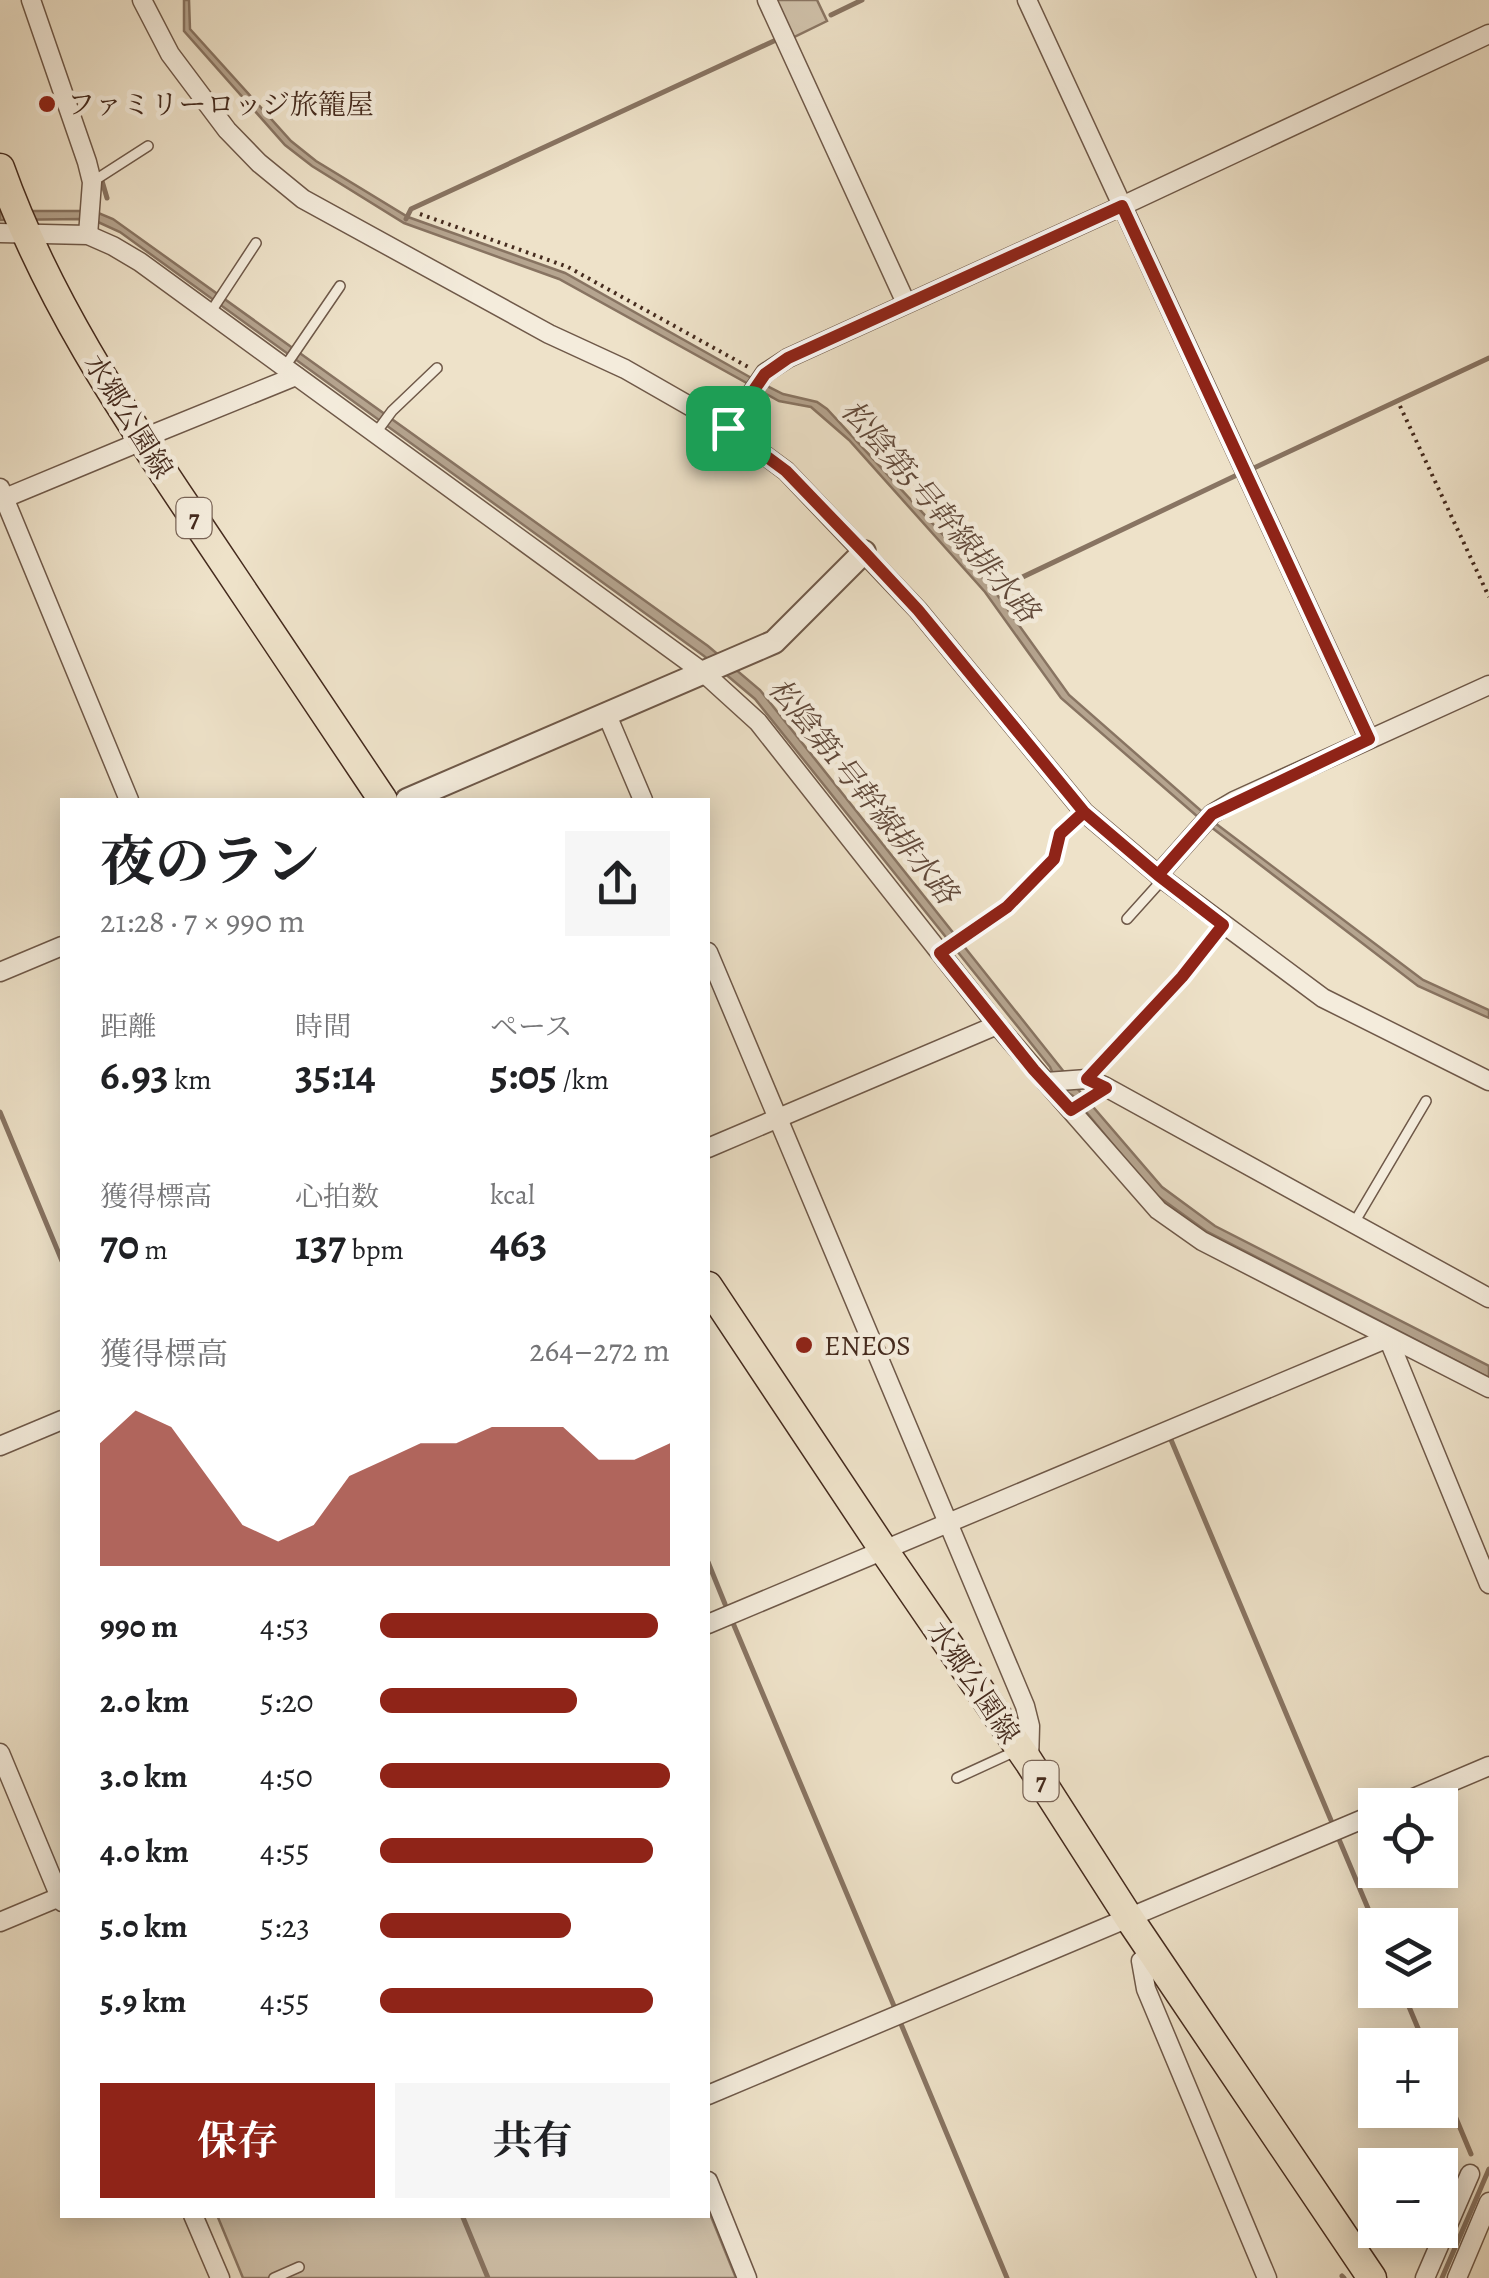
<!DOCTYPE html>
<html lang="ja">
<head>
<meta charset="utf-8">
<style>
	:root { --surface:#fff; --page:#f6f6f6; --text:#202124; --muted:#757577; --accent:#8f2418 }
	body { margin:0; font-family:Alegreya,"Noto Serif JP",serif; background:var(--page); color:var(--text); height:100vh; display:flex; flex-direction:column; font-size:38px; white-space:nowrap }
	* { box-sizing:border-box; margin:0 }
	p { font-size:32px; color:var(--muted) }
	.icon { flex:none; width:55px; height:55px; fill:none; stroke:currentColor; stroke-width:2; stroke-linecap:round; stroke-linejoin:round }
	.map { position:relative; flex:1; overflow:hidden }
	.drawer { position:absolute; left:60px; top:798px; width:650px; height:1420px; display:flex; flex-direction:column; background:var(--surface); border-radius:0px; box-shadow:0 5px 25px #0003 }
	.drawer>* { flex:none }
	.tools { position:absolute; left:1358px; top:1788px; display:grid; gap:20px }
	.tools a { display:grid; place-items:center; width:100px; height:100px; border-radius:0px; background:var(--surface); box-shadow:0 5px 25px #0003; font-size:50px }
	.pin { position:absolute; display:grid; place-items:center; width:85px; height:85px; color:#fff; margin:-42px; border-radius:20px; box-shadow:0 5px 15px #0006 }
	.round { display:grid; place-items:center; flex:none; width:105px; height:105px; border-radius:0px; background:var(--page) }
	.headline { display:flex; align-items:center; justify-content:space-between; height:170px; padding:0 40px }
	h1 { font-size:55px; font-weight:700; line-height:75px }
	.figures { display:grid; grid-template-columns:repeat(3,1fr); gap:15px; height:170px; padding:10px 40px }
	.figures div { display:grid; align-content:center }
	.figures b { font-size:42px; font-weight:700 }
	.figures small { font-size:28px; font-weight:400 }
	.figures p { font-size:28px }
	.chart { height:280px; padding:20px 40px }
	.chart p { display:flex; justify-content:space-between }
	.chart svg { width:100%; height:180px; margin-top:10px; fill:var(--accent); opacity:.7 }
	.cta { display:flex; gap:20px; margin-top:auto; padding:20px 40px }
	.cta a { flex:1; height:115px; border-radius:0px; background:var(--accent); color:#fff; font-size:40px; font-weight:700; line-height:115px; text-align:center }
	.cta a+a { background:var(--page); color:var(--text) }
	ul { padding:0 40px; list-style:none; font-size:32px }
	li { display:grid; grid-template-columns:160px 120px 1fr; align-items:center; height:75px }
	li i { height:25px; border-radius:12px; background:var(--accent) }
	.map>svg:first-child { display:block }
	.green { fill:#d1c3ac; stroke:#8b7765; stroke-width:2.5 }
	.water { fill:#b5a48f; stroke:#887462; stroke-width:2.5 }
	.lines { fill:none; stroke-linecap:round; stroke-linejoin:round }
	.stream { stroke:#887462; stroke-width:5 }
	.service-casing { stroke:#6f5949; stroke-width:12 }
	.minor-casing { stroke:#6f5949; stroke-width:21 }
	.tertiary-casing { stroke:#6f5949; stroke-width:26 }
	.primary-casing { stroke:#452b1e; stroke-width:31 }
	.path { stroke:#452b1e; stroke-width:4; stroke-dasharray:2.5 5; stroke-linecap:butt }
	.service { stroke:#f4ecdc; stroke-width:9 }
	.minor { stroke:#f4ecdc; stroke-width:18 }
	.tertiary { stroke:#f4ecdc; stroke-width:22 }
	.primary { stroke:#eee2c9; stroke-width:28 }
	.route-casing { stroke:#fff; stroke-width:20 }
	.route { stroke:#8f2418; stroke-width:12 }
	.poi-dot { fill:#8f2418; stroke:#f4ecdc; stroke-width:4 }
	.labels { text-anchor:middle; stroke-width:9; stroke-linejoin:round; paint-order:stroke }
	.shield { fill:#f4ecdc; stroke:#7a6557; stroke-width:2.5 }
	.shield-label { font-size:25px; font-weight:bold; fill:#452b1e }
	.poi-label { font-size:28px; fill:#452b1e; stroke:#f4ecdc; text-anchor:start }
	.street-label { font-size:28px; fill:#452b1e; stroke:#f4ecdc }
	.water-label { font-size:30px; font-style:italic; fill:#61493a; stroke:#f4ecdc }
</style>
</head>
<body>
<div class="map">
<svg width="1489" height="2278" viewBox="0 0 1489 2278">
	<rect width="100%" height="100%" fill="#eee2c9"/>
	<filter id="stains"><feTurbulence type="fractalNoise" baseFrequency=".002" numOctaves="4"/><feColorMatrix values="0 0 0 0 .2 0 0 0 0 .09 0 0 0 0 .02 0 0 0 .5 -.17"/></filter>
	<radialGradient id="worn" r=".72"><stop offset=".6" stop-color="#630" stop-opacity="0"/><stop offset="1" stop-color="#630" stop-opacity=".3"/></radialGradient>
	<g class="green">
		<path d="M771 0H817L827 21 790 39Z"/>
		<path d="M708 2209 736 2278H243L217 2215H708Z"/>
	</g>
	<g class="water">
		<path d="M184 0H189L190 29 291 141 316 161 408 217 565 273 755 380 783 394 817 402 827 409 993 589 1069 695 1215 823 1423 980 1489 1010V1018L1418 986 1198 817 1061 698 985 592 849 440 811 407 779 401 559 279 404 223 312 166 285 145 184 31Z"/>
		<path d="M0 211H83L96 212 113 219 708 646 760 690 1076 1087 1162 1187 1215 1226 1489 1366V1378L1206 1231 1152 1192 1073 1096 1059 1087 1050 1067 755 699 704 656 120 232 98 222 83 219 0 220Z"/>
	</g>
	<g class="lines">
		<g class="stream">
			<path d="M831 15 862 0"/>
			<path d="M102 181 107 198"/>
			<path d="M406 219 411 209 776 40"/>
			<path d="M1254 468 1489 358"/>
			<path d="M991 592 1237 475"/>
			<path d="M0 1112 62 1261"/>
			<path d="M1169 1435 1333 1825"/>
			<path d="M708 1562 725 1604"/>
			<path d="M733 1623 894 2006"/>
			<path d="M1338 1837 1375 1925"/>
			<path d="M1402 1990 1425 2045"/>
			<path d="M901 2024 1007 2278"/>
			<path d="M1440 2080 1471 2154"/>
			<path d="M462 2215 488 2278"/>
			<path d="M1342 2276 1344 2278"/>
			<path d="M1442 2278 1489 2169"/>
		</g>
		<defs>
			<g id="service">
				<path d="M92 182 148 146"/>
				<path d="M210 313 256 243"/>
				<path d="M284 368 340 286"/>
				<path d="M375 434 392 411 437 368"/>
				<path d="M1127 919 1163 879"/>
				<path d="M940 953 1007 907 1054 859 1060 834 1084 812"/>
				<path d="M1071 1110 1107 1088"/>
				<path d="M1354 1223 1426 1101"/>
				<path d="M957 1778 1018 1750"/>
				<path d="M274 2278 299 2267"/>
			</g>
			<g id="minor">
				<path d="M31 0 87 162 92 182 88 235"/>
				<path d="M142 0 170 54 227 130 259 163 303 199 549 334 625 369 728 428 786 471 918 610 1084 812 1163 879 1323 998 1489 1081"/>
				<path d="M767 0 906 303"/>
				<path d="M1027 0 1369 739"/>
				<path d="M0 233 88 235 113 246 140 262 704 673 758 722 997 1025 1046 1082 1087 1079 1104 1086 1489 1298"/>
				<path d="M728 428 765 373 788 358 1122 206 1489 34"/>
				<path d="M141 439 296 376"/>
				<path d="M0 488 129 800"/>
				<path d="M0 500 142 441"/>
				<path d="M607 715 643 800"/>
				<path d="M1158 875 1212 814 1234 801 1489 685"/>
				<path d="M708 952 1025 1706 1030 1726 1029 1762"/>
				<path d="M0 972 62 946"/>
				<path d="M1046 1082 1158 1210 1202 1241 1489 1388"/>
				<path d="M708 1148 997 1025"/>
				<path d="M0 1446 62 1420"/>
				<path d="M708 1624 1388 1338 1489 1584"/>
				<path d="M0 1753 62 1902"/>
				<path d="M1397 1805 1489 1766"/>
				<path d="M0 1922 62 1896"/>
				<path d="M1152 1952 1141 1961 1146 1989 1267 2278"/>
				<path d="M708 2095 1375 1814"/>
				<path d="M708 2181 747 2278"/>
				<path d="M193 2215 220 2278"/>
				<path d="M1425 2278 1470 2174"/>
				<path d="M1457 2278 1489 2202"/>
			</g>
			<path id="tertiary" d="M407 800 774 642 864 552"/>
			<g id="primary">
				<path d="M0 168C45 295 121 410 196 521 259 614 321 707 383 800"/>
				<path d="M708 1286 883 1549 1029 1762 1129 1918 1372 2278"/>
			</g>
		</defs>
		<use href="#service" class="service-casing"/>
		<use href="#minor" class="minor-casing"/>
		<use href="#tertiary" class="tertiary-casing"/>
		<use href="#primary" class="primary-casing"/>
		<g class="path">
			<path d="M420 214 568 267 750 368"/>
			<path d="M1400 406 1489 597"/>
			<path d="M1101 1064 1182 977 1214 937"/>
		</g>
		<use href="#service" class="service"/>
		<use href="#minor" class="minor"/>
		<use href="#tertiary" class="tertiary"/>
		<use href="#primary" class="primary"/>
	</g>
	<g class="lines">
		<defs>
			<path id="route" d="M728 428 786 471 864 552 918 610 1084 812 1158 875 1223 925 1182 977 1087 1079 1106 1088 1071 1110 1034 1070 940 953 1007 907 1054 859 1060 834 1084 812 1158 875 1212 814 1369 739 1122 206 788 358 765 374 728 428"/>
		</defs>
		<use href="#route" class="route-casing"/>
		<use href="#route" class="route"/>
	</g>
	<g class="poi-dot">
		<circle cx="47" cy="104" r="10"/>
		<circle cx="804" cy="1345" r="10"/>
	</g>
	<g class="labels">
		<g class="shield">
			<rect x="176.5" y="498" width="35" height="40" rx="8"/>
			<rect x="1023.5" y="1761" width="35" height="40" rx="8"/>
		</g>
		<g class="shield-label">
			<text x="194" y="527">7</text>
			<text x="1041" y="1790">7</text>
		</g>
		<g class="poi-label">
			<text x="67" y="114">ファミリーロッジ旅籠屋</text>
			<text x="824" y="1355">ENEOS</text>
		</g>
		<g class="street-label">
			<text transform="translate(129 416) rotate(58)" y="10">水郷公園線</text>
			<text transform="translate(974 1682) rotate(56)" y="10">水郷公園線</text>
		</g>
		<g class="water-label">
			<text transform="translate(940 511) rotate(49)" y="10">松陰第5号幹線排水路</text>
			<text transform="translate(863 791) rotate(51)" y="10">松陰第1号幹線排水路</text>
		</g>
	</g>
	<rect width="100%" height="100%" filter="url(#stains)"/>
	<rect width="100%" height="100%" fill="url(#worn)"/>
</svg>
<div class="tools">
<a><svg class="icon" aria-label="locate" viewBox="0 0 24 24"><circle cx="12" cy="12" r="6"/><path d="M12 2v4M12 18v4M2 12h4M18 12h4"/></svg></a>
<a><svg class="icon" aria-label="layers" viewBox="0 0 24 24"><path d="M12 4l9 5-9 5-9-5zM3 14l9 5 9-5"/></svg></a>
<a>+</a>
<a>−</a>
</div>
<div class="pin" style="left:728px;top:428px;background:#1e9e55"><svg class="icon" aria-label="arrive" viewBox="0 0 24 24"><path d="M6 21V4h12l-3 4 3 4H6"/></svg></div>
<section class="drawer">
<div class="headline"><div><h1>夜のラン</h1><p>21:28 · 7 × 990 m</p></div><a class="round"><svg class="icon" aria-label="share" viewBox="0 0 24 24"><path d="M12 15V3M7 8l5-5 5 5M5 13v7h14v-7"/></svg></a></div>
<div class="figures">
<div><p>距離</p><b>6.93<small> km</small></b></div>
<div><p>時間</p><b>35:14</b></div>
<div><p>ペース</p><b>5:05<small> /km</small></b></div>
</div>
<div class="figures">
<div><p>獲得標高</p><b>70<small> m</small></b></div>
<div><p>心拍数</p><b>137<small> bpm</small></b></div>
<div><p>kcal</p><b>463</b></div>
</div>
<div class="chart"><p><span>獲得標高</span>264–272 m</p>
<svg viewBox="0 0 160 44" preserveAspectRatio="none"><path d="M0 44V14L10 6L20 10L30 22L40 34L50 38L60 34L70 22L80 18L90 14L100 14L110 10L120 10L130 10L140 18L150 18L160 14V44z"/></svg>
</div>
<ul>
<li><b>990 m</b>4:53<i style="width:96%"></i></li>
<li><b>2.0 km</b>5:20<i style="width:68%"></i></li>
<li><b>3.0 km</b>4:50<i style="width:100%"></i></li>
<li><b>4.0 km</b>4:55<i style="width:94%"></i></li>
<li><b>5.0 km</b>5:23<i style="width:66%"></i></li>
<li><b>5.9 km</b>4:55<i style="width:94%"></i></li>
</ul>
<div class="cta"><a>保存</a><a>共有</a></div>
</section>
</div>
</body>
</html>
